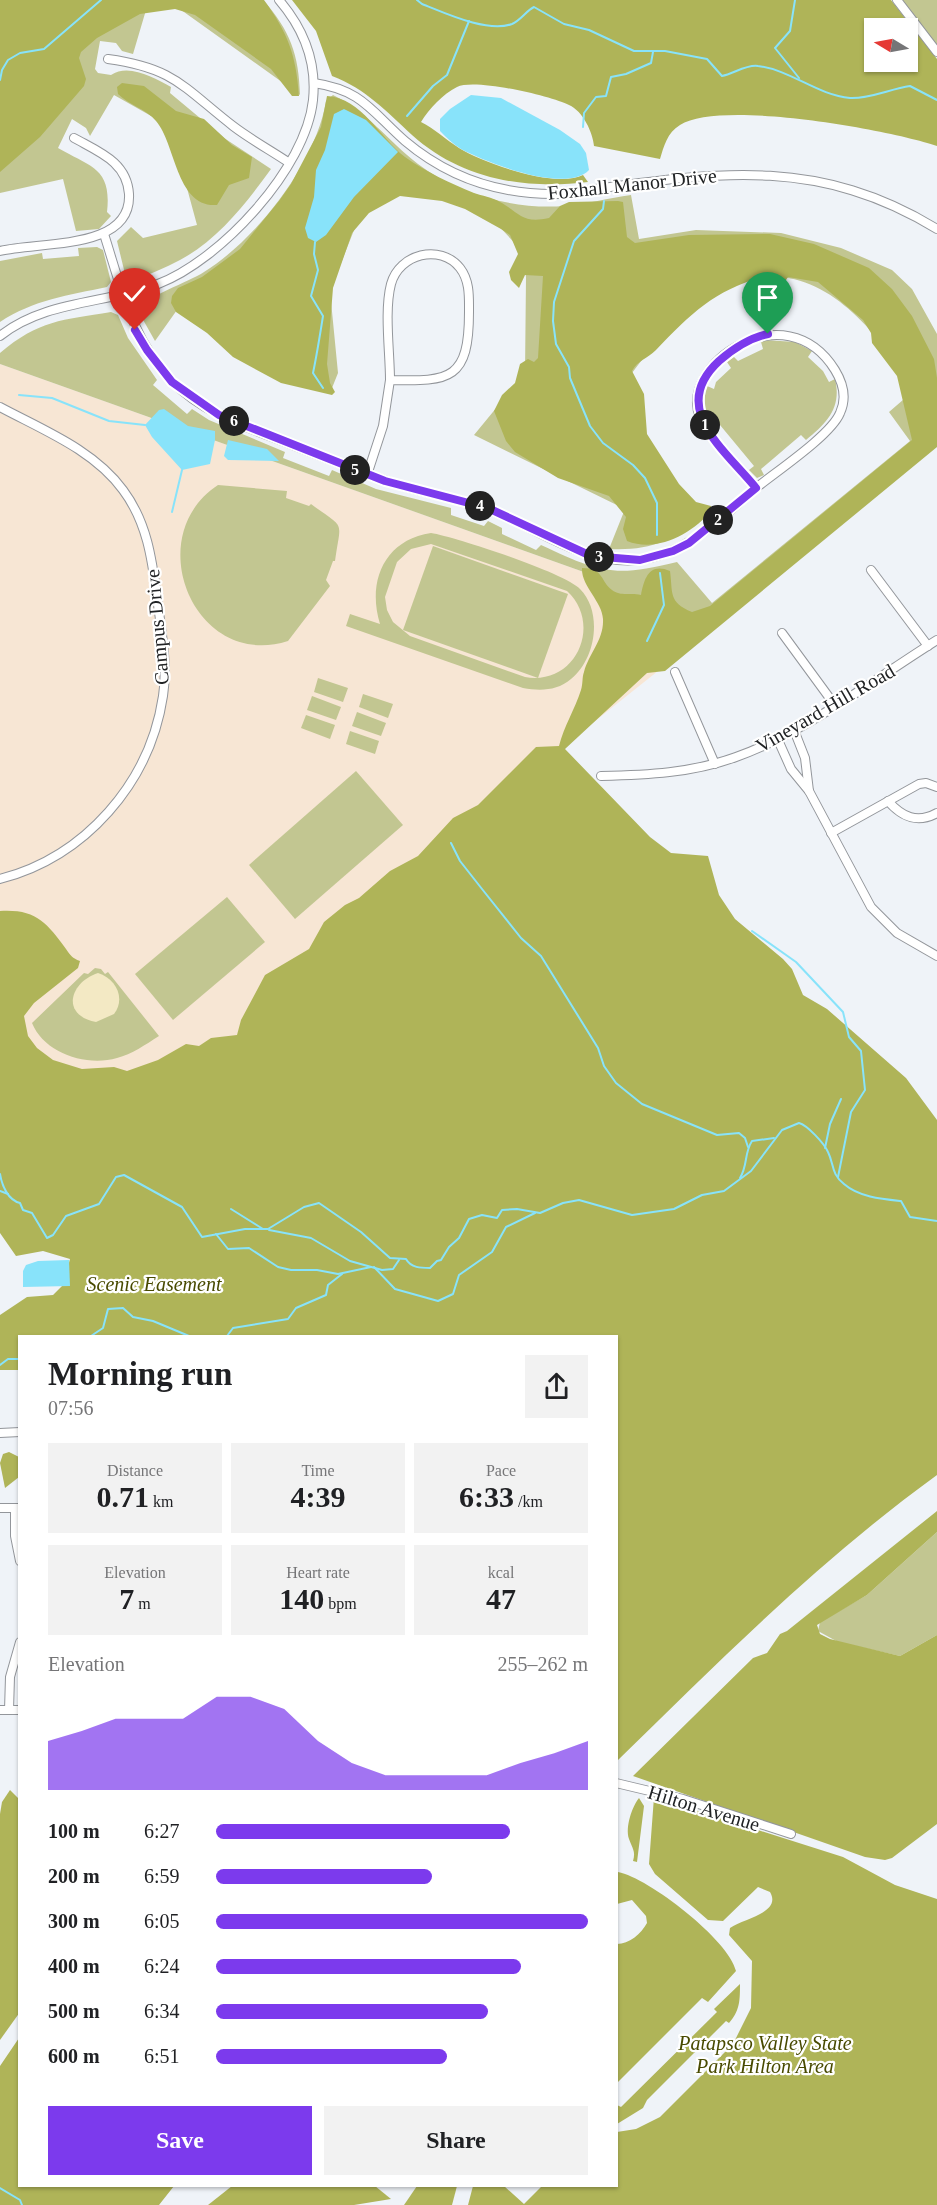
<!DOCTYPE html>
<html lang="en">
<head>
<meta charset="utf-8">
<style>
	:root { --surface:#fff; --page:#f2f2f2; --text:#202124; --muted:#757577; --accent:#7c3aed }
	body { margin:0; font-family:"Times New Roman",serif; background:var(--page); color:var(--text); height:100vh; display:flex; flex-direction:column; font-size:22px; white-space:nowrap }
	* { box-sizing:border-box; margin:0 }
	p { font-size:20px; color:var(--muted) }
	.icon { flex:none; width:33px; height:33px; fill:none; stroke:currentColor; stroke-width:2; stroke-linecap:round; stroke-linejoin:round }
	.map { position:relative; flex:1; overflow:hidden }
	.panel { position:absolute; left:18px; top:1335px; width:600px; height:852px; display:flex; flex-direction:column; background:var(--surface); border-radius:0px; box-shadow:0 2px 4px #0004 }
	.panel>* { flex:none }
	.needle { width:39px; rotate:280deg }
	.controls { position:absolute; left:864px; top:18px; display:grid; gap:12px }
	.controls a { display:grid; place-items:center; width:54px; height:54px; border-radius:0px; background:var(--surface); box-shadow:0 2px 4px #0004; font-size:30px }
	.pin { position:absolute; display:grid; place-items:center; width:51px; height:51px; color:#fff; margin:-62px -26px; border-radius:50% 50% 50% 0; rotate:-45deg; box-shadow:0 0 6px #0007 }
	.pin .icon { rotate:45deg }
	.km { position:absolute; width:30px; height:30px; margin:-15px; border-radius:50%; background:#222; color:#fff; font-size:16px; line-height:30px; text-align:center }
	.round { display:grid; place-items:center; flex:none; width:63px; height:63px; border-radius:0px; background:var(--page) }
	.summary { display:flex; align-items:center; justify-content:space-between; height:102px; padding:0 30px }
	h1 { font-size:33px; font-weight:600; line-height:45px }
	.figures { display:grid; grid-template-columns:repeat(3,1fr); gap:9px; height:102px; padding:6px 30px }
	.figures div { display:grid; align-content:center; border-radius:0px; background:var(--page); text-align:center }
	.figures b { font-size:30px; font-weight:600 }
	.figures small { font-size:16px; font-weight:400 }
	.figures p { font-size:16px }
	.chart { height:168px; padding:12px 30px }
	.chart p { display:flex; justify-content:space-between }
	.chart svg { width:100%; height:108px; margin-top:6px; fill:var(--accent); opacity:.7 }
	.primary-button { display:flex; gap:12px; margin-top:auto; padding:12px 30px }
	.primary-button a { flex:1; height:69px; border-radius:0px; background:var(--accent); color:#fff; font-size:24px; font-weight:600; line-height:69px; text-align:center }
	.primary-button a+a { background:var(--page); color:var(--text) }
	ul { padding:0 30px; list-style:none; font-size:20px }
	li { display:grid; grid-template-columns:96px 72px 1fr; align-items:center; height:45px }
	li i { height:15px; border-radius:8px; background:var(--accent) }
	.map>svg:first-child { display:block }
	.education { fill:#f7e6d4 }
	.green { fill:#c2c691; fill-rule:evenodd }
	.forest { fill:#afb458; fill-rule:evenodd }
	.sand { fill:#f3e9c4 }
	.water { fill:#88e3fa }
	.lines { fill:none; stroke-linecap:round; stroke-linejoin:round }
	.stream { stroke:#88e3fa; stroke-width:2 }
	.street-casing { stroke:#93969b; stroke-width:10 }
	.street { stroke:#fff; stroke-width:8 }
	.route-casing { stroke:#fff; stroke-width:12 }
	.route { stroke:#7c3aed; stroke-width:8 }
	.labels { text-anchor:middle; stroke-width:4.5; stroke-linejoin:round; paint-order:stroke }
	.street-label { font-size:20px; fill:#212325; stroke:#fff }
	.park-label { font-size:20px; font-style:italic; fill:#484a00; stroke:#fff }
</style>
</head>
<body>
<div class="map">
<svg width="937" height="2205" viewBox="0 0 937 2205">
	<rect width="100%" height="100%" fill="#eff3f8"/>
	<path class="education" d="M0 364 595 576 658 671 560 749 308 1165 0 1111Z"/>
	<g class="green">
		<path d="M64 0H263C290 30 299 55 300 95L177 7 146 10 133 54 122 51 116 43 100 41 95 69 98 73 111 75C129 63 154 78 171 87L170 93 224 138 271 169C247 202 218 240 180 260 165 268 149 274 133 281L126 278 117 241 131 227 143 238 197 225 175 144 160 121 114 95 90 136 86 128 72 119 58 148C91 167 112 168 107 212L111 216 99 229 76 231 63 179 0 193V46Z"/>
		<path d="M902 0H937V46Z"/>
		<path d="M333 95C367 111 388 141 418 164 457 194 515 210 564 206 586 204 609 198 631 195L639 239 696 230 781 233 841 248 892 270 912 289 937 334V445L658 671 595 576 0 364V353C39 320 62 320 111 312L118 315 128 338 157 380 153 385 187 414 192 409 209 420 285 452 283 458 329 476 332 470 376 489 451 508V515L484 526 488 521 502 528V534L536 550 541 545C599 572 613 578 677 562L712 603 910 441 889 412 918 387C865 323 817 249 723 287 713 291 701 294 693 299 680 307 644 358 632 373L649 452 704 516C673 541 649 551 609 549L625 509 474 435 525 373 526 277 522 251 482 208 438 192 386 195 358 220 330 291 338 373 330 393 177 310 155 341 137 309C145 297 189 282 204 272 257 239 316 163 326 101Z"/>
		<path d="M97 247 103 250 111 282 107 287C69 295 33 300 0 322V261L42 253 43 259 79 256 78 248Z"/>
		<path d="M765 340 795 342 812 351 808 357 823 371 829 382 835 379C842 408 827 423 806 440L801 435 761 469 764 475 757 478 749 470 754 466 720 425 714 428C706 416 702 401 707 386L714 389 716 382 731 368 727 362 734 357 738 361 763 349 761 342Z"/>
		<path d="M218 485 287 491 286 498 309 506 311 504C346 530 341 518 335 561H333L326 580 330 586 288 641C195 671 139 537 218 485Z"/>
		<path d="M431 533C456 537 565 573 580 589 603 612 596 659 571 679 557 691 540 691 523 688L346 626 350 614 380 624C367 582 384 540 431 533ZM431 544 567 591C603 624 576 686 525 677L410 636 393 622 387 610 385 597 397 562 411 549Z"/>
		<path d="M433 546 568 594 538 678 403 630Z"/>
		<path d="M318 678 348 688 343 702 314 692Z"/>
		<path d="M363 694 393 704 388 718 359 707Z"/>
		<path d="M312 696 341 707 336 720 307 710Z"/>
		<path d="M357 712 386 723 381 736 352 726Z"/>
		<path d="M306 715 335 725 330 739 301 728Z"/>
		<path d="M350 731 379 741 375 754 346 744Z"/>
		<path d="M356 771 403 825 295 919 249 865Z"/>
		<path d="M227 897 265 942 173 1020 135 974Z"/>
		<path d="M95 968 101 969 105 974 108 972 159 1036C145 1045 132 1054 117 1058 86 1067 44 1053 32 1023L84 973 88 974Z"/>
		<path d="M937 1532V1635L900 1656 838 1642 818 1631 820 1622 867 1595Z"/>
	</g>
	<g class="forest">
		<path d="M0 0H264C288 33 296 55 299 96H292L271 69 195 15 175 9 140 14 97 38 81 52 79 58 86 79 84 86 40 137 0 172Z"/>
		<path d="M292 0H891L937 59V146C891 130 720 99 680 125 667 133 664 146 660 159L594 146C593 133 583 111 569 105 551 96 475 78 457 87 443 94 429 109 421 122 435 129 445 139 459 148 483 163 556 189 583 175L588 182C524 190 461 179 412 135 386 111 366 89 332 76L316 31ZM874 28H908V62H874Z"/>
		<path d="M122 83 144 86 176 111 204 119 232 145 252 157 249 178 229 185 217 205C176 208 176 144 156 121 146 109 129 105 118 94L117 87Z"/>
		<path d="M327 96C362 98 380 138 405 157 426 172 450 183 474 193 482 196 492 197 500 202 520 213 522 224 549 218L560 206 569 202 618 201 623 202 627 237 635 243 689 235 770 234 814 244 869 268 892 289 912 316 934 359 937 378V447L665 671 647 673 565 749 650 837 671 853 708 856 719 895 735 919 783 959 792 969 803 995 827 1009 906 1078 937 1120V1475C821 1559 719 1661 617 1761L616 1336H20L19 1370H0V1315L27 1297 53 1295 63 1285 70 1259 43 1251 16 1256 0 1233V911C36 909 46 922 66 949 71 956 72 958 80 961L78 968 34 1003 24 1016 28 1036 37 1048 53 1060 82 1069 114 1067 127 1071 158 1060 186 1044 199 1046 211 1038 237 1035 241 1020 265 975 309 949 324 922 345 905 359 898 390 871 418 856 453 818 478 805 536 747 559 746C564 726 575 709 581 690 583 684 582 677 584 672 589 653 604 640 603 619 602 601 581 586 582 568 604 568 600 581 612 590 621 597 631 592 641 595 644 579 649 562 670 571 673 593 668 602 692 612L710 606 912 440 897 376 872 343 871 333 863 320 818 282 788 277 780 289 765 276C713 291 692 313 656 350 647 359 638 360 632 371L644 394 647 434 679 484 696 502 711 506 712 510C692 534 657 553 627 541L623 529 626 517 609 496 558 478 515 452 506 441 494 411 502 395 515 383 520 364 528 359 534 362 538 358 543 276 525 275 519 288 511 280 509 272 518 254 510 235 501 229 465 209 442 201 400 196 369 213 352 233 333 288 327 364 330 383 335 392 332 395 281 383 233 357 207 333 176 312 171 303 172 296 178 288 202 277 240 249 279 201 291 184 321 127Z"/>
		<path d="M9 1452 19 1457V1477L5 1488 0 1463 3 1454Z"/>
		<path d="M937 1511V1532L867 1595 817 1625 820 1634 830 1639 900 1656 937 1635V1824L892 1858 885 1860 865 1857 633 1776 753 1658 767 1653 780 1634 787 1631Z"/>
		<path d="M10 1790 20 1800V2012L0 2040V1814L2 1802Z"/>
		<path d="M654 1797 843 1857 895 1885 937 1899V2205H468L473 2186H504L524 2204 542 2186H616L617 2132 636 2129 660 2117 733 2044 751 2008 752 1961 729 1935 730 1928C744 1918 782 1913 770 1892L758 1887 723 1921 708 1920 655 1874 649 1864Z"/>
		<path d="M639 1798 644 1806 637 1862 633 1861C636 1851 632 1848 629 1839 625 1827 632 1807 639 1798Z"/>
		<path d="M618 1872C649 1878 729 1940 736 1971L708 2002 702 1998 617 2083V1944C629 1944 641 1934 647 1923L646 1916 632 1900 617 1904Z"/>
		<path d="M740 1984C740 2000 740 2011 729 2023L726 2021 647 2100 643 2108 617 2124V2105L621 2107 717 2012 714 2009Z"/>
		<path d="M19 2038 20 2186H174L159 2205H0V2066Z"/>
		<path d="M232 2186H375L391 2199 354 2205H208Z"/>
		<path d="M417 2186H457L452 2205H404Z"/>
	</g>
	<path class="sand" d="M98 973C116 979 126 998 114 1014L96 1022C60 1015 70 982 98 973Z"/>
	<g class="water">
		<path d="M471 95 501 98 560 130 580 144 586 153 589 170C567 194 487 163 461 149 453 144 446 137 440 131V119L450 109Z"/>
		<path d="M344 109 366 120 398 152 354 197 326 235 316 242 308 238 305 228 314 197 316 170 325 150 334 114Z"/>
		<path d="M164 409 188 426 215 431V440L210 464 182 470 152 437 145 425 159 410Z"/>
		<path d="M228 440 267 449 279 461 228 460 224 456Z"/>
		<path d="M69 1260 70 1286 23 1287V1271L26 1265 38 1261Z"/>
	</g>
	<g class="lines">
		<g class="stream">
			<path d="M417 0 422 4C445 13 487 33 512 24 521 20 526 11 534 7L564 24 589 30 634 51H665L707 59 722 76C733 74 747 64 758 66 791 70 817 95 850 98 869 99 890 89 910 86L937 100"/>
			<path d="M795 0 790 31 775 48 799 78"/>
			<path d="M0 80 2 70 8 60 20 53 44 49 101 0"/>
			<path d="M407 116 433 86 447 75 469 21"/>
			<path d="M583 127 584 113 596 97 606 96 611 77 626 74 651 63 653 52"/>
			<path d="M604 201 603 209 574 241 569 256 554 302 553 321 556 344 569 367 570 378 590 426 603 443 633 465 645 478 657 503V535"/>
			<path d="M315 242 314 254 318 270 311 296 323 316C320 335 317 354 313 373L323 388"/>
			<path d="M19 395 52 398 109 421 145 425"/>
			<path d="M172 512 182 470"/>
			<path d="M647 641 664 605 660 573"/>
			<path d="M451 843 460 861 482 889 521 938 541 956 598 1048 604 1066 616 1083 642 1104 717 1135 739 1133 745 1138 748 1147"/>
			<path d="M752 931 796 962 843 1012 849 1037 861 1051 865 1090 851 1112 838 1177"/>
			<path d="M825 1148 830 1124 841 1099"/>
			<path d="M0 1174C2 1186 8 1200 20 1203L23 1210 32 1213 47 1238 53 1235 66 1216 99 1204 116 1177 124 1175 182 1207 202 1237 245 1229H268L304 1207 319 1203 361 1232 390 1258 406 1259C411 1268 421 1268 430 1268L437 1261 441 1260 449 1247 459 1238 469 1219 482 1215 497 1218 502 1210 517 1209 540 1213 563 1203 579 1200 632 1215 674 1209 702 1195 724 1191 751 1171 782 1130 799 1123C807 1125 824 1143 828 1152 834 1164 831 1174 844 1184 859 1197 881 1199 901 1201L910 1217 937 1221"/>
			<path d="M740 1178C748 1165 744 1153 752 1141L774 1138"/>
			<path d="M0 1191 8 1194"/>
			<path d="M231 1209 263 1229"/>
			<path d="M269 1230 311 1238 350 1261 382 1270 393 1269 399 1260"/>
			<path d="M216 1234 228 1249 249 1248 278 1267 291 1270H317L338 1274 371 1267"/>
			<path d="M374 1267 395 1289 438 1301 453 1294 459 1275 492 1252 506 1227 535 1213"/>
			<path d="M91 1336 103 1328 108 1309 123 1308 133 1317 153 1321 189 1336"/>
			<path d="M227 1336 233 1328 288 1319 296 1308 326 1295 328 1285 342 1274"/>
			<path d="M0 1365 8 1359H20"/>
			<path d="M0 2188 20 2200 22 2205"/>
		</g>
		<defs>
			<g id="street">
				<path d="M897 0 937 52"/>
				<path d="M108 59C174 68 183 87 233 126 250 139 270 150 288 162"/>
				<path d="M314 83C362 90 371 111 405 141 450 179 500 195 558 194 698 176 808 150 937 229"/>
				<path d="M104 234C121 287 132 340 172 381 204 415 253 429 295 446 332 460 368 476 406 487 432 495 459 498 485 508 536 526 581 565 638 560 686 555 721 518 756 488 741 469 708 437 700 417 678 366 785 290 835 370 843 383 847 398 840 413 831 435 777 471 756 488"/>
				<path d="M0 251C39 241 132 251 129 194 127 162 99 152 74 138"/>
				<path d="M0 336C45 300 106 304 158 284 221 260 306 168 313 100 317 61 303 28 279 0"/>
				<path d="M0 407C43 430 94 450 123 490 147 522 152 559 157 597 161 630 168 663 163 696 150 783 85 857 0 879"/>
				<path d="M367 475 383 426 390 380C451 382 469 379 469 312 469 297 470 281 460 268 440 243 399 254 391 284 384 311 390 352 390 380"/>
				<path d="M871 570 928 646"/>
				<path d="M782 633 834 704"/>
				<path d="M675 672 715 764"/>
				<path d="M794 730 805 758 809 791"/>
				<path d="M778 740 791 769 809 791 871 907 897 933 937 956"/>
				<path d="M601 776C647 775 692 773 736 757 804 733 875 679 937 640"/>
				<path d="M888 801C902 817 917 824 937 813"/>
				<path d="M831 833 919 784 926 783 937 787"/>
				<path d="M0 1433 20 1432"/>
				<path d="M0 1508H19"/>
				<path d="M15 1508V1536L20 1561"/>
				<path d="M0 1710H20"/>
				<path d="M9 1710 10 1677 20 1642"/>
				<path d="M616 1783 683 1799 791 1834"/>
			</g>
		</defs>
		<use href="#street" class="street-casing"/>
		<use href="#street" class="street"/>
	</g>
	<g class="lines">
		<defs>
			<path id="route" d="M135 330 147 350 172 382 219 415 385 481 488 508 591 556 640 560 673 551 689 543 756 488C724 449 668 408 719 361 734 348 749 338 768 334"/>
		</defs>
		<use href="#route" class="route-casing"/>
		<use href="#route" class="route"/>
	</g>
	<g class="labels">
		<g class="street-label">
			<text transform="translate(632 184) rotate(-6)" y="7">Foxhall Manor Drive</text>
			<text transform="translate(157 627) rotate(-95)" y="7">Campus Drive</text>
			<text transform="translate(825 708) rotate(-30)" y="7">Vineyard Hill Road</text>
			<text transform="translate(704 1808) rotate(17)" y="7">Hilton Avenue</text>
		</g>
		<g class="park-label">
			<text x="154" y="1291">Scenic Easement</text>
			<text x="765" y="2050">Patapsco Valley State<tspan x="765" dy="23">Park Hilton Area</tspan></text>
		</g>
	</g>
</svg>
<div class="controls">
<a><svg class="needle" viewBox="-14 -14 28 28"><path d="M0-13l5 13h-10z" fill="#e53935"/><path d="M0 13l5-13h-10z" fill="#757577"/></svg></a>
</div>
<div class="pin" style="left:768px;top:334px;background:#1e9e55"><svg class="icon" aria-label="arrive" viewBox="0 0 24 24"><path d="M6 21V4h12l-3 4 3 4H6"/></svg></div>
<div class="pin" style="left:135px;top:330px;background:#d93025"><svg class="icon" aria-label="check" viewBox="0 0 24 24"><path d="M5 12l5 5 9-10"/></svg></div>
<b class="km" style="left:705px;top:425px">1</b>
<b class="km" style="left:718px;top:520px">2</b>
<b class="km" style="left:599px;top:557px">3</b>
<b class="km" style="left:480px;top:506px">4</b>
<b class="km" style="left:355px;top:470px">5</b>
<b class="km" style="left:234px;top:421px">6</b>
<section class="panel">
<div class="summary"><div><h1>Morning run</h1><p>07:56</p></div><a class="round"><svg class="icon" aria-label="share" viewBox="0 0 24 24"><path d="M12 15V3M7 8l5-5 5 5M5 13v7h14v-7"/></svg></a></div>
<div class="figures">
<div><p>Distance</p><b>0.71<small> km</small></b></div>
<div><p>Time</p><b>4:39</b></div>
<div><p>Pace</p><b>6:33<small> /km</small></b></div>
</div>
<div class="figures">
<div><p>Elevation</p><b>7<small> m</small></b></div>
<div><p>Heart rate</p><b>140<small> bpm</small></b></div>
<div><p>kcal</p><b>47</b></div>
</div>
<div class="chart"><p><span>Elevation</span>255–262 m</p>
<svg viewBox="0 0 160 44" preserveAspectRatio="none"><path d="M0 44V24L10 20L20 15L30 15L40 15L50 6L60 6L70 11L80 24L90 33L100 38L110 38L120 38L130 38L140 33L150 29L160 24V44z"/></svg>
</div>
<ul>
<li><b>100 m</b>6:27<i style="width:79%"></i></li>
<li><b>200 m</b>6:59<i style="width:58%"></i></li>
<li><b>300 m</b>6:05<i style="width:100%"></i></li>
<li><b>400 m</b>6:24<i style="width:82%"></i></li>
<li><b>500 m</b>6:34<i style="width:73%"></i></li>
<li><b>600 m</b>6:51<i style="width:62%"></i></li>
</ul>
<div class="primary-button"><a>Save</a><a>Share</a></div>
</section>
</div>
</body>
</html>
